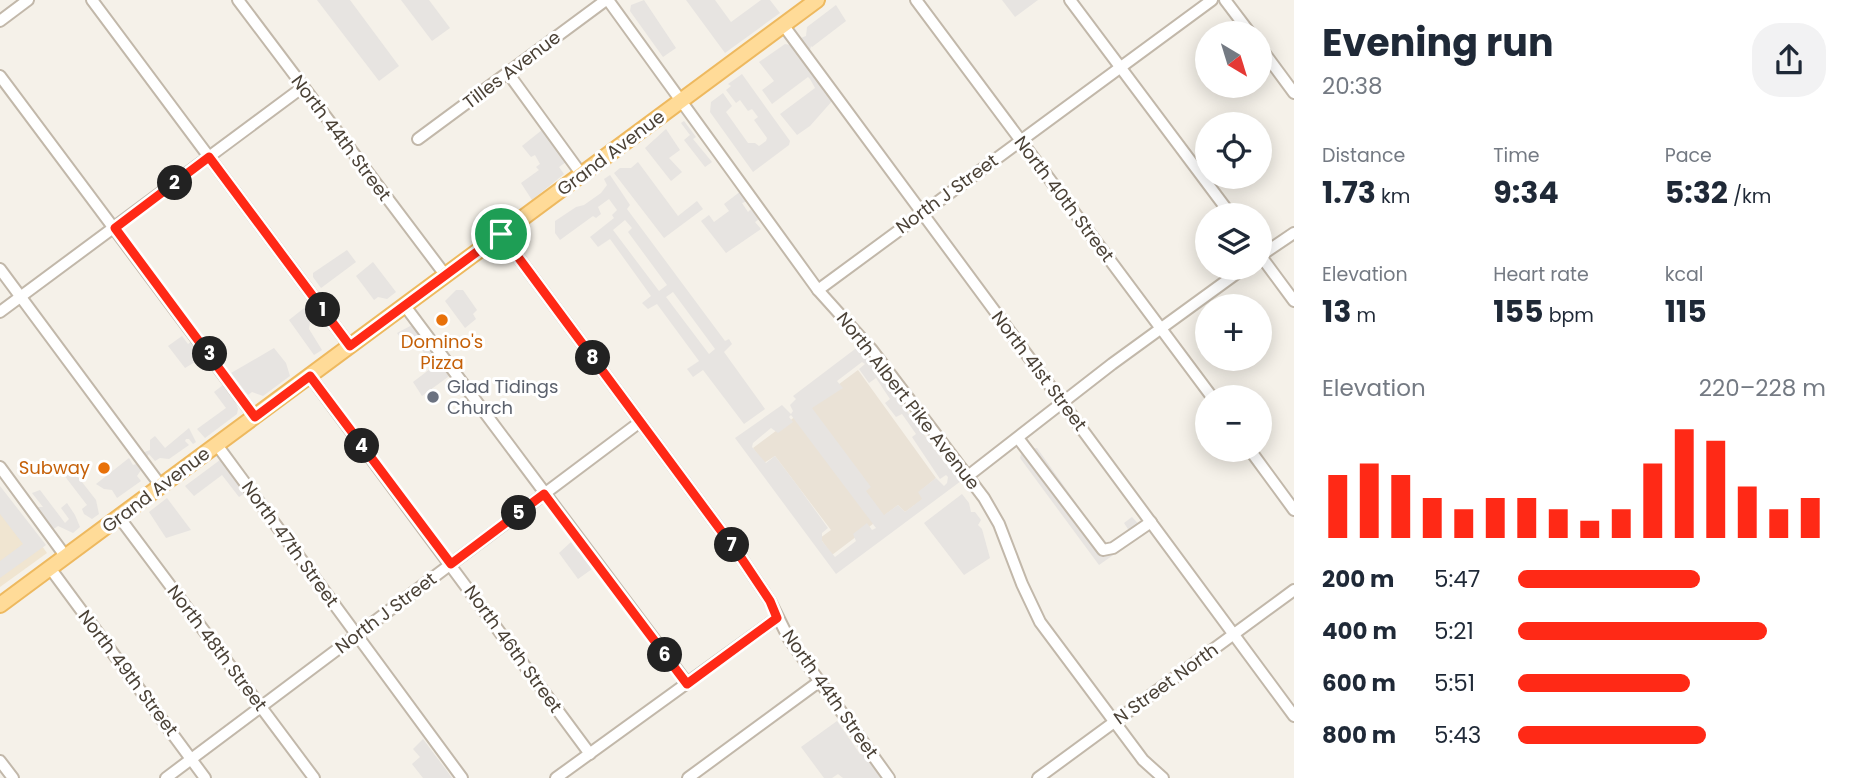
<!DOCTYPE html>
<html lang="en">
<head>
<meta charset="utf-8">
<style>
	:root { --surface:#fff; --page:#f2f2f3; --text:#1f2937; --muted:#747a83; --accent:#ff2916 }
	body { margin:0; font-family:Poppins,sans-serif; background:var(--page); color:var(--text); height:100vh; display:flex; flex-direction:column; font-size:26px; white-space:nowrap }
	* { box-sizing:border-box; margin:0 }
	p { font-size:23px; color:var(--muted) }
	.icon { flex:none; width:38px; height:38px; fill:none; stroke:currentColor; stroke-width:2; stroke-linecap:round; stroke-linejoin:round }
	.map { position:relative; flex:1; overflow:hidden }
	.details { display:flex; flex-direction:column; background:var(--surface); width:560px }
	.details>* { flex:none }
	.needle { width:46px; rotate:142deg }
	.fabs { position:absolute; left:1195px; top:21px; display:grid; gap:14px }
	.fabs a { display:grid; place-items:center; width:77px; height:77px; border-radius:50%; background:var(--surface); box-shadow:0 4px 18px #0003; font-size:35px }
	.pin { position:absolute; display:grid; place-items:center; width:60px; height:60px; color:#fff; margin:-30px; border:4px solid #fff; border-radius:50%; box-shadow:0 2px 7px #0007 }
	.km { position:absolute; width:35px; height:35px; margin:-18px; border-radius:50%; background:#222; color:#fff; font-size:19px; line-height:35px; text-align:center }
	.round { display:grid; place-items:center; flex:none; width:74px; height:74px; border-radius:28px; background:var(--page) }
	.head { display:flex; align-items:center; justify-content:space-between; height:119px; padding:0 28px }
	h1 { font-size:38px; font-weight:700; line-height:52px }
	.stats { display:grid; grid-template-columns:repeat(3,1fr); gap:10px; height:119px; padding:7px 28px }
	.stats div { display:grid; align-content:center }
	.stats b { font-size:30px; font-weight:700 }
	.stats small { font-size:19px; font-weight:400 }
	.stats p { font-size:19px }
	.chart { height:196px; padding:14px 28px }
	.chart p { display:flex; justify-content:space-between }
	.chart svg { width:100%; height:126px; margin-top:7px; stroke:var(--accent); stroke-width:6 }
	ul { padding:0 28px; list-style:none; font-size:23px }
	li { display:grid; grid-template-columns:112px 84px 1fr; align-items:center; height:52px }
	li i { height:18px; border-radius:9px; background:var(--accent) }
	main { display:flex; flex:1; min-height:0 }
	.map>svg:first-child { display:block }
	.residential { fill:#eae2d6 }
	.education { fill:#f0e5d1 }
	.parking { fill:#e7e4e1; fill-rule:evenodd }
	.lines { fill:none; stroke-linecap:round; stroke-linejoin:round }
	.minor-casing { stroke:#c2b8aa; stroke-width:14 }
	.major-casing { stroke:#eeb95f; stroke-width:18 }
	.minor { stroke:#fff; stroke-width:10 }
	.major { stroke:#ffdb98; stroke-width:14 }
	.route-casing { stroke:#fff; stroke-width:14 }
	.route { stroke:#ff2916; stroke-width:9 }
	.food-dot { fill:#e8710a; stroke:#fff; stroke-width:2.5 }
	.worship-dot { fill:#6b7280; stroke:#fff; stroke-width:2.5 }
	.labels { text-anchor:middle; stroke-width:6; stroke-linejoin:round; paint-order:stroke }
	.street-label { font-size:18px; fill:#4a4136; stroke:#fff }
	.food-label { font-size:18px; fill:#c56008; stroke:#fff }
	.worship-label { font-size:18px; fill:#5b616d; stroke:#fff; text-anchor:start }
</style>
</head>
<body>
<main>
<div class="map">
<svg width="1294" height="778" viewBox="0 0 1294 778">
	<rect width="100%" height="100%" fill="#f5f1e9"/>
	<path class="residential" d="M858 370 936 478 919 492 923 499 905 512 898 505 832 555 820 538 831 530 775 456 764 463 753 448Z"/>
	<path class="education" d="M0 487 47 553 0 587Z"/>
	<g class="parking">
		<path d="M317 0H350L399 66 379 81Z"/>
		<path d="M401 0H429L450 28 432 41Z"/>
		<path d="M644 0 676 48 663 57 630 11 631 5Z"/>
		<path d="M686 0H715L731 22 761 0H770L780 13 725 53Z"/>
		<path d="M1002 0H1038L1015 17Z"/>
		<path d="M836 5 846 21 812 47 811 46 810 50 801 38 806 36 807 27Z"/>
		<path d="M785 44 791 45 833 100 810 126 797 135 780 114 815 88 810 79 808 77 772 104 762 90 774 81 759 62Z"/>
		<path d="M742 74 790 141 789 145 753 172 710 112 711 102 723 93 732 106 726 112 748 143H755L759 146 766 141 767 138 754 120 758 117 752 109 748 111 740 100 736 103 726 90 731 86 728 84Z"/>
		<path d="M684 121 696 137 693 139 712 162 705 167 684 140 690 135 681 123Z"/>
		<path d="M666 129 680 150 669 158 682 172 671 181 645 148Z"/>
		<path d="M542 130 566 162 559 167 564 174 532 200 521 183 539 170 536 167 540 164 535 155 531 157 522 146Z"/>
		<path d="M638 162 678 216 697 201 703 209 664 238 614 173 620 168H631Z"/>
		<path d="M610 175 630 205 627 209 725 341 729 339 732 344 724 352 765 409 744 424 703 370 693 377 687 369 699 361 657 304 648 309 642 303 651 296 610 239 598 247 590 237 614 218 612 215 617 210 609 199 598 207 601 214 596 218 593 216 560 240 555 233V221L576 207 584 205 601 193 607 185 604 179ZM625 220 632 228 628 232 667 285 659 291 613 230ZM673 292 715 349 709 354 666 297Z"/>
		<path d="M741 191 747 201 742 203 748 212 752 208 759 219 755 222 761 229 726 253 701 221 709 215 714 222 729 211 724 204Z"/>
		<path d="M347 250 356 262 321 288 313 277V273Z"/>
		<path d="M373 262 396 292 387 299 378 297 374 300 356 276Z"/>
		<path d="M456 290H463L477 310 473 314 476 319 465 328 445 301Z"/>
		<path d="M313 301 320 314 310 322 309 329 322 350 314 355 289 320Z"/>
		<path d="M414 324 424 335 415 341 411 336 403 341 397 333Z"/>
		<path d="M182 336 188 344 196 338 199 348 194 353 200 359 185 368 168 346Z"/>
		<path d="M429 343 452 374 422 396 413 382 434 366 421 349Z"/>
		<path d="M859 346 944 462 961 481 836 574 735 438 782 405 791 414 793 411 790 405 796 399 793 396ZM862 362 865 364 859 369 869 383 876 378 890 399 885 403 896 417 902 414 916 434 912 437 940 479 946 475 948 477 947 483 944 486 936 478 918 492 922 499 905 512 898 505 884 515 866 491 871 487 812 408 843 388 837 381ZM791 415 876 528 872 530 867 523 853 534 856 541 835 557 822 541V533L828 528 797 485 775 456 766 463 752 447 753 443 771 428 778 433 793 422 789 417Z"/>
		<path d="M274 348 286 363 290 376 263 396 252 392 248 395 231 373Z"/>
		<path d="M223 385 234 398 238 409 237 414 205 438 197 429 226 408 214 392Z"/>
		<path d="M189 428 196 442 193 444 189 439H186L185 441 189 445 169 459 160 458 155 461 149 454 147 457 142 453 150 450V440L155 436 165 448Z"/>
		<path d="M1037 448 1106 545H1110L1130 532 1124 523 1132 517 1146 532 1099 565 1020 458 1022 450Z"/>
		<path d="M129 458 133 465 136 464 141 470 137 476 141 481 117 498 112 490 104 489 96 484Z"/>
		<path d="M220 460 245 493 239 497 222 475 194 496 185 486Z"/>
		<path d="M64 464 71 468 96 500 99 514 92 519 84 514 82 509 87 505 57 466Z"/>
		<path d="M0 486 46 545 0 578V561L23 544 0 514Z"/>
		<path d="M40 490 65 523 69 519 61 508 67 503 75 515 80 527 73 533 58 526 52 530 35 507H43L32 493Z"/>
		<path d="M962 494 969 503 971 512H975L981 520 978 525 982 529 990 558 964 575 924 523Z"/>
		<path d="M167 498 191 530 166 538 149 512Z"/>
		<path d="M571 542 578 552 581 546 588 556 583 558 592 569 578 579 559 553Z"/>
		<path d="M837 721 860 754H864L866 750 886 778H843L838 774 832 778H824L801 747Z"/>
		<path d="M423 739 447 771 452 778H423L412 764 420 757 413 749Z"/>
	</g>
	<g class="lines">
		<defs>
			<g id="minor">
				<path d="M92 0 350 346"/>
				<path d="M238 0 446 276"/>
				<path d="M608 0 818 290 872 350 984 498 999 524 1022 584 1040 622 1143 760 1163 778"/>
				<path d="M916 0 1212 397"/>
				<path d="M1070 0 1231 215"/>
				<path d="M1225 0 1250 33"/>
				<path d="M0 21 28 0"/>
				<path d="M784 26 1294 716"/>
				<path d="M1260 47 1294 93"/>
				<path d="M508 73 582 175"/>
				<path d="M0 76 255 417"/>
				<path d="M418 139 606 0"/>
				<path d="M501 234 742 559 770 601 789 639 889 778"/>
				<path d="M1260 255 1294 301"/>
				<path d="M1260 256 1294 233"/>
				<path d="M0 269 161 486"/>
				<path d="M818 290 1212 0"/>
				<path d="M405 306 687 683"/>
				<path d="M0 312 303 87"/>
				<path d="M310 376 590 754"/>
				<path d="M1018 438 1103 550 1113 548 1151 522"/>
				<path d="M217 445 462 778"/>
				<path d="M1250 450 1294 510"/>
				<path d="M0 467 66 557"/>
				<path d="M968 476 1112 364 1244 268"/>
				<path d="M119 517 314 778"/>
				<path d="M50 568 205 778"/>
				<path d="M0 761 13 778"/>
				<path d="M166 778 640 422"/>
				<path d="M556 778 777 618"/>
				<path d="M688 778 820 681"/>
				<path d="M1038 778 1294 590"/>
			</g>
			<path id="major" d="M0 605 817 0"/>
		</defs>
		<use href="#minor" class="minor-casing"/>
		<use href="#major" class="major-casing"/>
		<use href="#minor" class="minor"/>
		<use href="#major" class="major"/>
	</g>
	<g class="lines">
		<defs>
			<path id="route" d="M209 157 350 346 501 234 742 559 770 601 777 618 687 684 544 494 451 564 310 376 255 417 115 228Z"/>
		</defs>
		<use href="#route" class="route-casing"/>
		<use href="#route" class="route"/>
	</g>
	<g class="food-dot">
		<circle cx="442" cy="320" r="7"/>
		<circle cx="104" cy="468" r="7"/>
	</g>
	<circle class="worship-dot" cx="433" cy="397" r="7"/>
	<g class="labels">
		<g class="street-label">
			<text transform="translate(512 70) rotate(-37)" y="6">Tilles Avenue</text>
			<text transform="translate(341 138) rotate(53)" y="6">North 44th Street</text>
			<text transform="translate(611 153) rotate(-37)" y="6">Grand Avenue</text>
			<text transform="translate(947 194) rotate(-36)" y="6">North J Street</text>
			<text transform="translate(1064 199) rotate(53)" y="6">North 40th Street</text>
			<text transform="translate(1039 371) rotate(53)" y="6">North 41st Street</text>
			<text transform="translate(908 401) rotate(52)" y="6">North Albert Pike Avenue</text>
			<text transform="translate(156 490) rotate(-37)" y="6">Grand Avenue</text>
			<text transform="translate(290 544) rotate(54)" y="6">North 47th Street</text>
			<text transform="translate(386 613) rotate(-37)" y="6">North J Street</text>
			<text transform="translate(217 648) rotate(53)" y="6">North 48th Street</text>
			<text transform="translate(513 649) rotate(54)" y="6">North 46th Street</text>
			<text transform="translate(128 673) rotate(53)" y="6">North 49th Street</text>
			<text transform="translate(1166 684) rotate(-36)" y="6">N Street North</text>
			<text transform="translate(830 694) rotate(55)" y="6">North 44th Street</text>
		</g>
		<g class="food-label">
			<text x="442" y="348">Domino's<tspan x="442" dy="21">Pizza</tspan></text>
			<text x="90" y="474" text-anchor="end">Subway</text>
		</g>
		<g class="worship-label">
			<text x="447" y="393">Glad Tidings<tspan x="447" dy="21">Church</tspan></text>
		</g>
	</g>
</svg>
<div class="fabs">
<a><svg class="needle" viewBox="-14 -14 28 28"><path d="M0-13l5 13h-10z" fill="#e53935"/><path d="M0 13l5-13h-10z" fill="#747a83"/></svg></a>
<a><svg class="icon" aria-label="locate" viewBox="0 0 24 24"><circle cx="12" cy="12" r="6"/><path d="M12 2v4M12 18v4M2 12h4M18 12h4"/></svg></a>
<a><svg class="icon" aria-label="layers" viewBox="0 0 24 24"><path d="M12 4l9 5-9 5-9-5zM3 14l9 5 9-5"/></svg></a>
<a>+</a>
<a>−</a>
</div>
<div class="pin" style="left:501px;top:234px;background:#1e9e55"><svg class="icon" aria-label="arrive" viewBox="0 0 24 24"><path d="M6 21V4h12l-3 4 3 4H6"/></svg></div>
<b class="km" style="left:323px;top:310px">1</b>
<b class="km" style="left:175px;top:183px">2</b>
<b class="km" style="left:210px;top:354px">3</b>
<b class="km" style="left:362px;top:446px">4</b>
<b class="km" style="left:519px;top:513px">5</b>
<b class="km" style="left:665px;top:655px">6</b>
<b class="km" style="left:732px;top:545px">7</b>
<b class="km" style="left:593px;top:358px">8</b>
</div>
<section class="details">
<div class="head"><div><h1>Evening run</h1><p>20:38</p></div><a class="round"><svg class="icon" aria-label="share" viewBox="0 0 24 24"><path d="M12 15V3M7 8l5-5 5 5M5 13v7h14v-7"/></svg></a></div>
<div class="stats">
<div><p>Distance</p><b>1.73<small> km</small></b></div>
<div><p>Time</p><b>9:34</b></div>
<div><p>Pace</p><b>5:32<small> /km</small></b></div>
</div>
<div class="stats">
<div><p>Elevation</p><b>13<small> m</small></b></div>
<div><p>Heart rate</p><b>155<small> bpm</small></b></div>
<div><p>kcal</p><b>115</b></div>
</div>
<div class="chart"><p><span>Elevation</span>220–228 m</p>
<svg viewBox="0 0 160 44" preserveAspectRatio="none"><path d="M5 44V22M15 44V18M25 44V22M35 44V30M45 44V34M55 44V30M65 44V30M75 44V34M85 44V38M95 44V34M105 44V18M115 44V6M125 44V10M135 44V26M145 44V34M155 44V30"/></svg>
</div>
<ul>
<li><b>200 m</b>5:47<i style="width:59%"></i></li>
<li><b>400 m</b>5:21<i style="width:81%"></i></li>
<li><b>600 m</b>5:51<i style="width:56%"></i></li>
<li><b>800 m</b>5:43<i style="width:61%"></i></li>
</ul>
</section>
</main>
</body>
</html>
